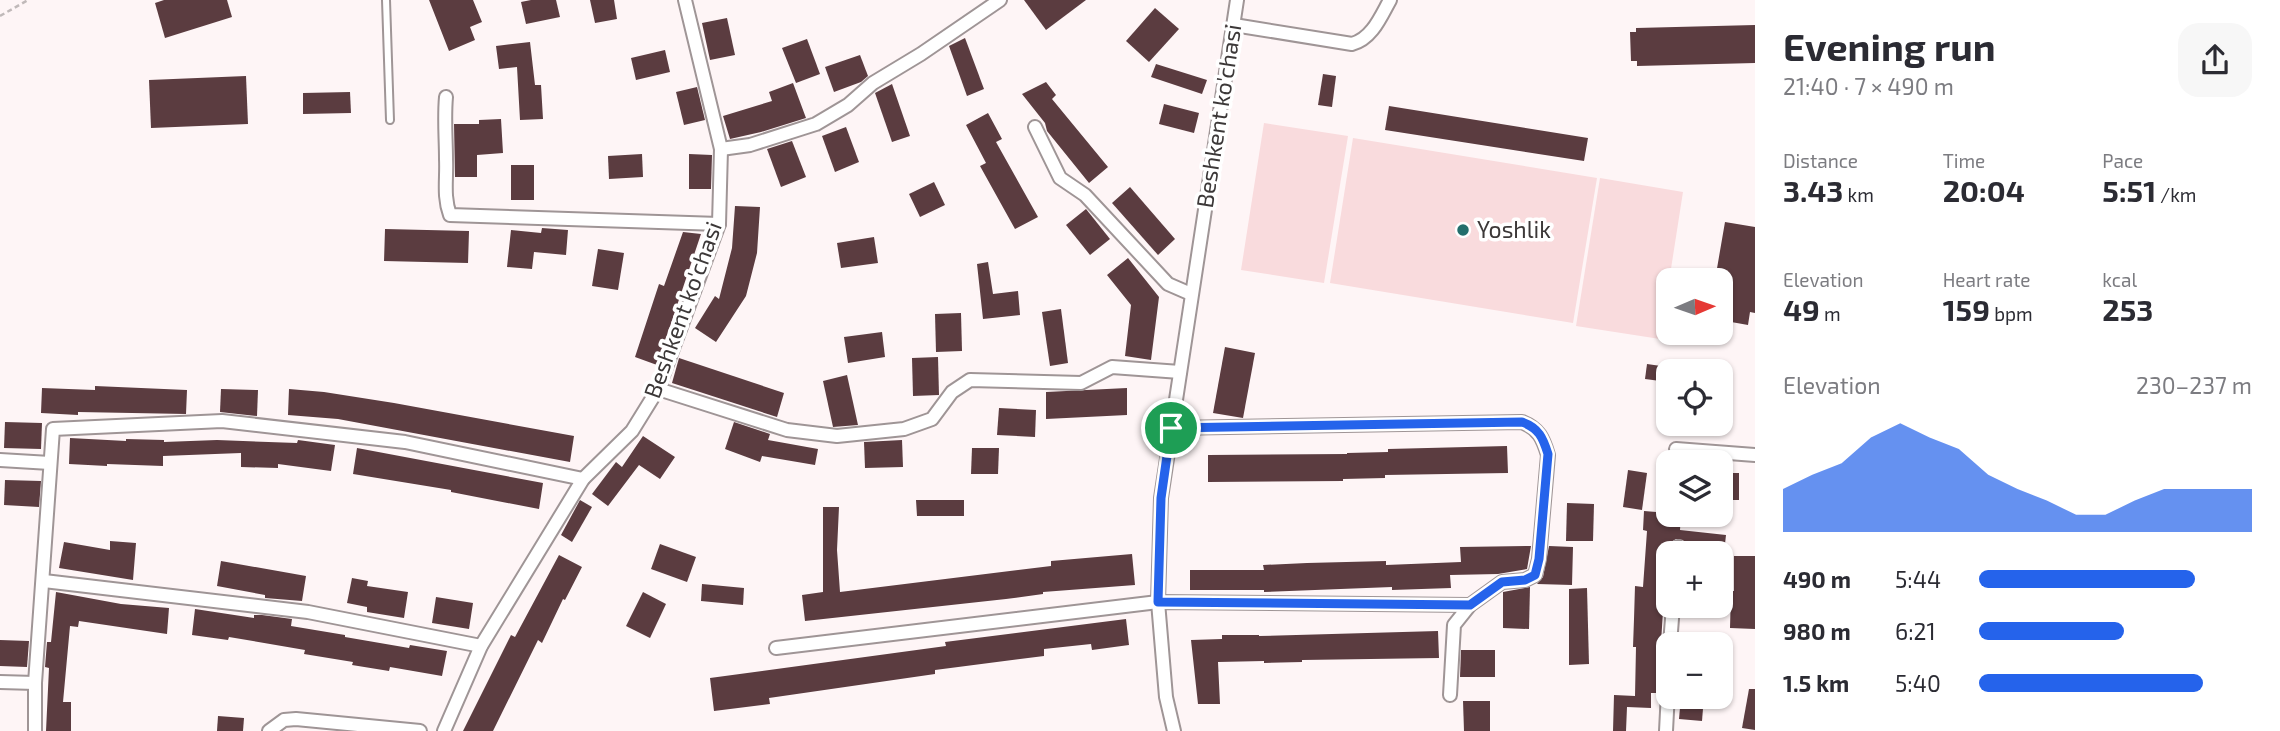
<!DOCTYPE html>
<html lang="en">
<head>
<meta charset="utf-8">
<style>
	:root { --surface:#fff; --page:#f7f7f7; --text:#2b2b33; --muted:#7c7c81; --accent:#2563eb }
	body { margin:0; font-family:"Exo 2",sans-serif; background:var(--page); color:var(--text); height:100vh; display:flex; flex-direction:column; font-size:26px; white-space:nowrap }
	* { box-sizing:border-box; margin:0 }
	p { font-size:23px; color:var(--muted) }
	.icon { flex:none; width:38px; height:38px; fill:none; stroke:currentColor; stroke-width:2; stroke-linecap:round; stroke-linejoin:round }
	.map { position:relative; flex:1; overflow:hidden }
	.sheet { display:flex; flex-direction:column; background:var(--surface); width:525px }
	.sheet>* { flex:none }
	.needle { width:46px; rotate:88deg }
	.controls { position:absolute; left:1656px; top:268px; display:grid; gap:14px }
	.controls a { display:grid; place-items:center; width:77px; height:77px; border-radius:14px; background:var(--surface); box-shadow:0 2px 5px #0004; font-size:35px }
	.pin { position:absolute; display:grid; place-items:center; width:60px; height:60px; color:#fff; margin:-30px; border:4px solid #fff; border-radius:50%; box-shadow:0 2px 7px #0007 }
	.round { display:grid; place-items:center; flex:none; width:74px; height:74px; border-radius:21px; background:var(--page) }
	.head { display:flex; align-items:center; justify-content:space-between; height:119px; padding:0 28px }
	h1 { font-size:38px; font-weight:700; line-height:52px }
	.metrics { display:grid; grid-template-columns:repeat(3,1fr); gap:10px; height:119px; padding:7px 28px }
	.metrics div { display:grid; align-content:center }
	.metrics b { font-size:30px; font-weight:700 }
	.metrics small { font-size:19px; font-weight:400 }
	.metrics p { font-size:19px }
	.chart { height:196px; padding:14px 28px }
	.chart p { display:flex; justify-content:space-between }
	.chart svg { width:100%; height:126px; margin-top:7px; fill:var(--accent); opacity:.7 }
	ul { padding:0 28px; list-style:none; font-size:23px }
	li { display:grid; grid-template-columns:112px 84px 1fr; align-items:center; height:52px }
	li i { height:18px; border-radius:9px; background:var(--accent) }
	main { display:flex; flex:1; min-height:0 }
	.map>svg:first-child { display:block }
	.green { fill:#f9dbdd }
	.building { fill:#5b3c40 }
	.lines { fill:none; stroke-linecap:round; stroke-linejoin:round }
	.service-casing { stroke:#9f9596; stroke-width:10 }
	.minor-casing { stroke:#9f9596; stroke-width:16 }
	.path { stroke:#c0b9b9; stroke-width:2.5; stroke-dasharray:5 3.5; stroke-linecap:butt }
	.service { stroke:#fff; stroke-width:6 }
	.minor { stroke:#fff; stroke-width:12 }
	.route-casing { stroke:#fff; stroke-width:14 }
	.route { stroke:#2563eb; stroke-width:9 }
	.poi-dot { fill:#236e6c; stroke:#fff; stroke-width:2.5 }
	.labels { text-anchor:middle; stroke-width:7; stroke-linejoin:round; paint-order:stroke }
	.street-label { font-size:23px; fill:#3c3838; stroke:#fff }
	.poi-label { font-size:23px; fill:#3c3838; stroke:#fff; text-anchor:start }
</style>
</head>
<body>
<main>
<div class="map">
<svg width="1755" height="731" viewBox="0 0 1755 731">
	<rect width="100%" height="100%" fill="#fef5f6"/>
	<g class="green">
		<path d="M1264 123 1348 136 1324 283 1241 270Z"/>
		<path d="M1353 138 1597 178 1573 323 1330 283Z"/>
		<path d="M1600 178 1683 192 1660 339 1576 326Z"/>
	</g>
	<g class="building">
		<path d="M164 0H227L232 17 165 38 155 3Z"/>
		<path d="M429 0H473L482 22 470 27 475 40 449 51Z"/>
		<path d="M531 0H556L560 17 526 24 521 2Z"/>
		<path d="M590 0H614L617 19 595 23Z"/>
		<path d="M1024 0H1086L1046 30Z"/>
		<path d="M1155 8 1179 29 1149 62 1126 41Z"/>
		<path d="M727 18 735 55 710 60 702 23Z"/>
		<path d="M1755 25V63L1637 66V61H1631L1630 32H1636V28Z"/>
		<path d="M965 38 984 89 967 96 949 46Z"/>
		<path d="M807 39 820 74 796 83 782 48Z"/>
		<path d="M530 42 535 85H541L543 119 520 120 517 67 499 69 496 46Z"/>
		<path d="M665 50 670 72 636 80 631 58Z"/>
		<path d="M860 55 868 76 861 82 834 92 825 67Z"/>
		<path d="M1156 64 1207 80 1202 94 1151 77Z"/>
		<path d="M1323 74 1336 76 1332 107 1318 105Z"/>
		<path d="M246 76 248 124 151 128 149 80Z"/>
		<path d="M1046 82 1056 95 1052 99 1108 167 1089 183 1047 131 1045 123 1022 94Z"/>
		<path d="M793 83 806 118 761 132 730 139 723 116 772 101 769 92Z"/>
		<path d="M892 84 910 136 892 142 875 93Z"/>
		<path d="M697 87 705 120 684 125 676 92Z"/>
		<path d="M350 92 351 113 303 114V93Z"/>
		<path d="M1164 104 1199 113 1194 133 1159 124Z"/>
		<path d="M1389 106 1588 138 1584 161 1385 130Z"/>
		<path d="M988 113 1002 139 996 142 1038 217 1015 229 980 166 986 163 966 125Z"/>
		<path d="M501 119 503 153 477 155V177H455L454 124H479V120Z"/>
		<path d="M846 127 859 162 835 172 822 136Z"/>
		<path d="M792 141 806 177 781 187 767 149Z"/>
		<path d="M642 154 643 177 609 179 608 156Z"/>
		<path d="M689 154 712 155 711 189H689Z"/>
		<rect x="511" y="165" width="23" height="35"/>
		<path d="M934 182 945 205 920 217 909 194Z"/>
		<path d="M1130 187 1175 239 1158 255 1112 203Z"/>
		<path d="M735 206 760 207 757 253 746 296 716 342 695 328 715 296 719 299 732 248Z"/>
		<path d="M1086 209 1110 239 1090 255 1066 225Z"/>
		<path d="M1725 222 1755 227V313L1750 312 1748 325 1720 320V280H1715Z"/>
		<path d="M542 228 568 230 566 255 534 252 532 269 507 267 511 230 541 233Z"/>
		<path d="M385 229 469 231 468 263 384 261Z"/>
		<path d="M683 232 701 234 657 365 635 357 659 284 664 286Z"/>
		<path d="M874 237 878 263 841 268 837 243Z"/>
		<path d="M598 249 624 253 618 290 592 286Z"/>
		<path d="M1128 258 1159 297 1151 360 1125 356 1131 305 1107 275Z"/>
		<path d="M988 262 993 294 1018 291 1020 315 983 319 977 264Z"/>
		<path d="M1061 309 1068 363 1050 366 1042 312Z"/>
		<path d="M961 313 962 351 936 352 935 314Z"/>
		<path d="M882 332 885 357 848 363 844 337Z"/>
		<path d="M1225 347 1255 353 1243 418 1213 413Z"/>
		<path d="M938 357 939 395 913 396 912 358Z"/>
		<path d="M679 358 784 393 777 417 672 383Z"/>
		<path d="M1647 364 1668 367V382L1645 379Z"/>
		<path d="M847 375 858 425 833 427 823 381Z"/>
		<path d="M95 386 187 390 186 414 78 412V415L41 413 42 388 95 390Z"/>
		<path d="M1127 388V415L1046 419V392Z"/>
		<path d="M221 389 258 390 257 416 220 412Z"/>
		<path d="M289 389 324 392 394 403 574 436 570 462 338 419 288 415Z"/>
		<path d="M999 408 1036 410 1035 437 997 435Z"/>
		<path d="M5 422 42 423 41 449 4 448Z"/>
		<path d="M734 422 770 434 768 440 818 449 815 465 762 456 760 462 725 449Z"/>
		<path d="M643 436 675 457 660 479 639 465 608 506 592 494 616 462 622 467Z"/>
		<path d="M70 438 126 441V439L164 440V442L217 440 297 443 298 440 335 445 331 471 278 464V468L241 467V453L163 456V466L107 464V466L69 464Z"/>
		<path d="M902 440 903 467 865 468 864 442Z"/>
		<path d="M1507 446 1508 473 1385 475V478L1343 479V481L1208 482V455L1347 454V453L1388 452V449Z"/>
		<path d="M357 448 543 483 539 509 451 492V490L353 474Z"/>
		<path d="M972 448H999L998 474H971Z"/>
		<path d="M1628 470 1647 473 1642 510 1623 507Z"/>
		<rect x="1720" y="473" width="19" height="27"/>
		<path d="M5 480 41 481 39 507 4 505Z"/>
		<path d="M580 500 592 507 572 542 561 535Z"/>
		<path d="M916 500H964V516H917Z"/>
		<path d="M1567 503 1594 504 1593 541H1566Z"/>
		<path d="M823 507H839L837 550 840 592 1051 566V561L1132 554 1135 585 1043 592V594L1006 599 805 621 802 595 823 592Z"/>
		<path d="M1644 511 1681 514 1680 530 1726 535 1724 553H1686V545L1683 540 1676 539 1671 542 1668 553V579H1665L1661 643 1662 686 1659 693H1651V708L1627 707 1626 731H1613L1614 695 1635 696 1636 647H1633L1634 619 1635 586 1643 587 1647 531 1643 530Z"/>
		<path d="M110 541 136 543 133 580 59 568 64 542 110 550Z"/>
		<path d="M660 544 696 557 687 582 651 569Z"/>
		<path d="M1531 546 1527 569 1498 574 1450 575 1451 588 1392 590V587L1264 592V590H1190V570H1264L1263 565 1307 563 1386 561V565L1461 562 1460 547Z"/>
		<path d="M1549 546 1573 547 1572 585 1537 584 1543 577Z"/>
		<path d="M559 555 582 567 565 600 563 599 542 643 538 640 493 731H463L511 635 515 637Z"/>
		<path d="M1734 556H1755V629L1730 628 1731 591H1734Z"/>
		<path d="M221 561 306 576 302 601 265 598V595L217 586Z"/>
		<path d="M352 578 368 581 367 586 408 592 404 618 367 612V607L347 603Z"/>
		<path d="M702 584 744 588 743 605 701 601Z"/>
		<path d="M1530 587 1529 629 1503 628V592Z"/>
		<path d="M1587 588 1589 664 1569 665V589Z"/>
		<path d="M56 592 121 604 169 608 167 634 79 621 78 627 70 626 63 702H71V731H46L49 668 45 667 47 642H51Z"/>
		<path d="M643 592 666 604 650 638 626 626Z"/>
		<path d="M436 597 473 603 469 629 432 623Z"/>
		<path d="M195 609 254 618V615H262L292 619 291 626 345 635V637L409 648 410 645 447 651 442 676 390 667 389 671 352 665 353 662 304 654 305 650 229 637 228 640 192 635Z"/>
		<path d="M1126 619 1129 645 1092 650 1091 644 1044 649V656L935 670V674L769 698 770 704 714 711 710 678 946 646 945 642Z"/>
		<path d="M1438 631 1439 658 1302 660V662L1264 663V661L1218 662 1220 704H1198L1191 640 1222 639V635H1259V636Z"/>
		<path d="M0 640 29 641 27 667 0 666Z"/>
		<path d="M1461 650H1495V677H1460Z"/>
		<path d="M1749 689H1755V730L1742 728Z"/>
		<path d="M1681 696H1704L1702 721 1679 719Z"/>
		<path d="M1463 701H1490V731H1464Z"/>
		<path d="M218 716 244 718 243 731H217Z"/>
	</g>
	<g class="lines">
		<defs>
			<path id="service" d="M386 0 390 120"/>
			<g id="minor">
				<path d="M1234 25 1352 44C1372 39 1381 16 1390 0"/>
				<path d="M446 97C444 119 446 138 446 159 447 179 443 196 450 215L719 224"/>
				<path d="M1035 127 1060 178 1085 195 1168 284 1191 294"/>
				<path d="M721 149 750 145 816 124 848 105 873 83 921 54 1000 0"/>
				<path d="M658 389 787 430 837 436 904 429 932 419 952 392 970 380 1081 383 1112 367 1180 372"/>
				<path d="M1171 428 1522 422C1539 429 1543 438 1548 455L1539 559 1535 575 1525 580 1502 582 1470 605 1454 625 1450 695"/>
				<path d="M1676 449 1755 455"/>
				<path d="M0 460 50 463"/>
				<path d="M1677 553 1678 547"/>
				<path d="M44 581 308 612 481 646"/>
				<path d="M1670 644 1673 606"/>
				<path d="M776 648 1158 602 1470 605"/>
				<path d="M0 682 35 683"/>
				<path d="M35 731V683L53 429 222 421 405 442 583 479"/>
				<path d="M269 731 284 720 296 719 420 731"/>
				<path d="M444 731 481 646 583 479 632 431 658 389 719 224 721 149 685 0"/>
				<path d="M1174 731 1166 697 1158 602 1161 498 1237 0"/>
				<path d="M1666 731 1668 692"/>
			</g>
		</defs>
		<use href="#service" class="service-casing"/>
		<use href="#minor" class="minor-casing"/>
		<path class="path" d="M0 16 28 0"/>
		<use href="#service" class="service"/>
		<use href="#minor" class="minor"/>
	</g>
	<g class="lines">
		<defs>
			<path id="route" d="M1522 422C1539 428 1543 438 1548 454L1539 559 1535 575 1525 580 1502 582 1470 605 1158 602 1161 498 1171 428Z"/>
		</defs>
		<use href="#route" class="route-casing"/>
		<use href="#route" class="route"/>
	</g>
	<circle class="poi-dot" cx="1463" cy="230" r="7"/>
	<g class="labels">
		<g class="street-label">
			<text transform="translate(1219 116) rotate(-81)" y="8">Beshkent ko'chasi</text>
			<text transform="translate(683 310) rotate(-70)" y="8">Beshkent ko'chasi</text>
		</g>
		<g class="poi-label">
			<text x="1477" y="238">Yoshlik</text>
		</g>
	</g>
</svg>
<div class="controls">
<a><svg class="needle" viewBox="-14 -14 28 28"><path d="M0-13l5 13h-10z" fill="#e53935"/><path d="M0 13l5-13h-10z" fill="#7c7c81"/></svg></a>
<a><svg class="icon" aria-label="locate" viewBox="0 0 24 24"><circle cx="12" cy="12" r="6"/><path d="M12 2v4M12 18v4M2 12h4M18 12h4"/></svg></a>
<a><svg class="icon" aria-label="layers" viewBox="0 0 24 24"><path d="M12 4l9 5-9 5-9-5zM3 14l9 5 9-5"/></svg></a>
<a>+</a>
<a>−</a>
</div>
<div class="pin" style="left:1171px;top:428px;background:#1e9e55"><svg class="icon" aria-label="arrive" viewBox="0 0 24 24"><path d="M6 21V4h12l-3 4 3 4H6"/></svg></div>
</div>
<section class="sheet">
<div class="head"><div><h1>Evening run</h1><p>21:40 · 7 × 490 m</p></div><a class="round"><svg class="icon" aria-label="share" viewBox="0 0 24 24"><path d="M12 15V3M7 8l5-5 5 5M5 13v7h14v-7"/></svg></a></div>
<div class="metrics">
<div><p>Distance</p><b>3.43<small> km</small></b></div>
<div><p>Time</p><b>20:04</b></div>
<div><p>Pace</p><b>5:51<small> /km</small></b></div>
</div>
<div class="metrics">
<div><p>Elevation</p><b>49<small> m</small></b></div>
<div><p>Heart rate</p><b>159<small> bpm</small></b></div>
<div><p>kcal</p><b>253</b></div>
</div>
<div class="chart"><p><span>Elevation</span>230–237 m</p>
<svg viewBox="0 0 160 44" preserveAspectRatio="none"><path d="M0 44V29L10 24L20 20L30 11L40 6L50 11L60 15L70 24L80 29L90 33L100 38L110 38L120 33L130 29L140 29L150 29L160 29V44z"/></svg>
</div>
<ul>
<li><b>490 m</b>5:44<i style="width:79%"></i></li>
<li><b>980 m</b>6:21<i style="width:53%"></i></li>
<li><b>1.5 km</b>5:40<i style="width:82%"></i></li>
</ul>
</section>
</main>
</body>
</html>
